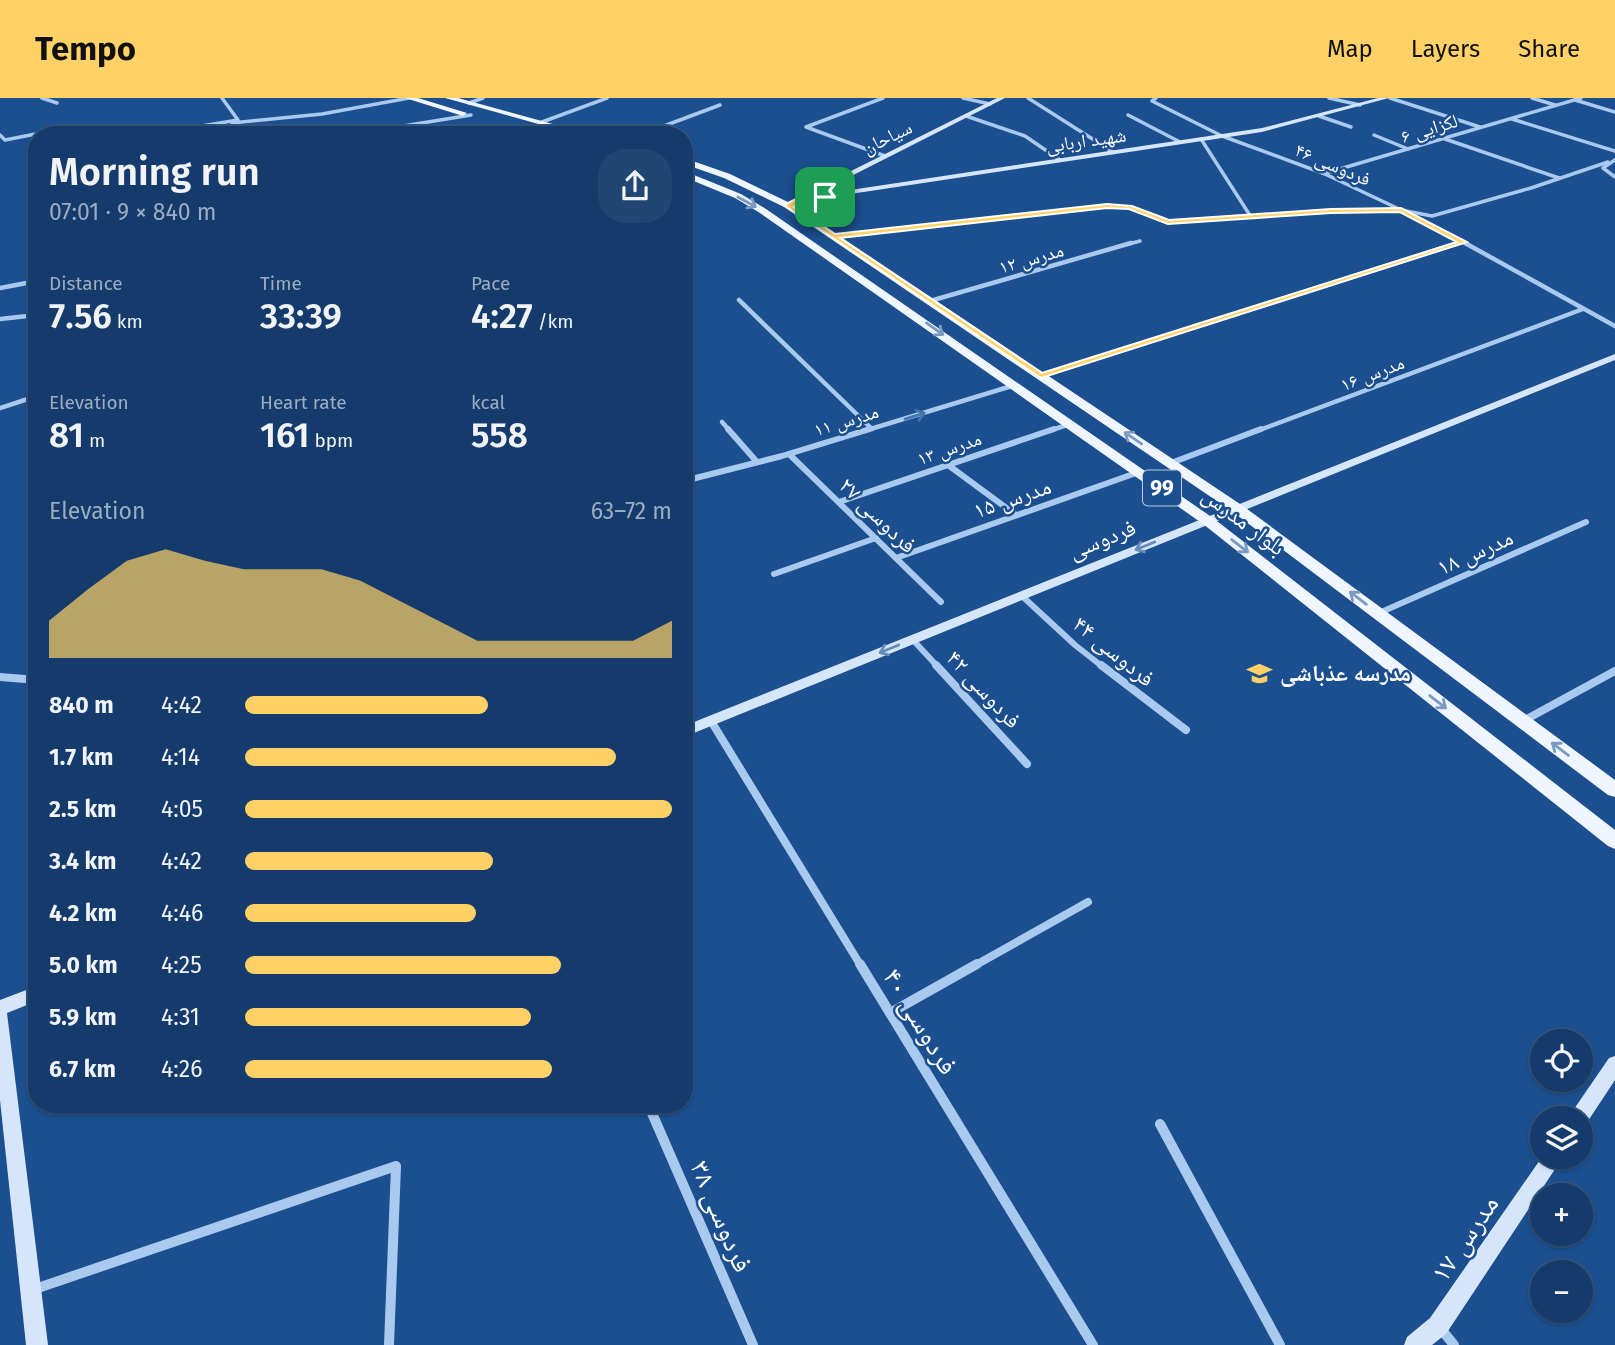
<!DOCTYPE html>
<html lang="en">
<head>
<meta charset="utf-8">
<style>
	:root { --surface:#143b6b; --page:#214673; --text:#f1f3f6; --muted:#9dadc1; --line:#33557e; --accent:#ffd166 }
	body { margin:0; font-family:"Fira Sans","Noto Naskh Arabic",sans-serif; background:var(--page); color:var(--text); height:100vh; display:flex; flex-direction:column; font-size:26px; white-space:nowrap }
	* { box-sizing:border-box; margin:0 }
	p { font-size:23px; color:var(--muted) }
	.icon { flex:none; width:38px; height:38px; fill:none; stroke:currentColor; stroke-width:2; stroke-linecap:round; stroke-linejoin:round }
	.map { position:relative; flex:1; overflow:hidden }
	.sheet { position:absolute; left:28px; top:28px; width:665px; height:987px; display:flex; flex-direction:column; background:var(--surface); border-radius:28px; box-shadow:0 2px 5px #0004,0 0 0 2px var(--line) }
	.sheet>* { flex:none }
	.controls { position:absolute; left:1530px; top:931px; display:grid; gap:14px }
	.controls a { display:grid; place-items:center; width:63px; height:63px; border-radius:50%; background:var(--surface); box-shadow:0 2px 5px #0004,0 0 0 2px var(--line); font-size:35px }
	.pin { position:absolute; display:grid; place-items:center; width:60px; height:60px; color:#fff; margin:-30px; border-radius:14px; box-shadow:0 4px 10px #0006 }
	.round { display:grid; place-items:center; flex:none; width:74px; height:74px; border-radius:28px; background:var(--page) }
	.head { display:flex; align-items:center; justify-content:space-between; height:119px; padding:0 21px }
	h1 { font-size:38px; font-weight:600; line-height:52px }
	.stats { display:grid; grid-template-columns:repeat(3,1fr); gap:10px; height:119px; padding:7px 21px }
	.stats div { display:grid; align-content:center }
	.stats b { font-size:35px; font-weight:600 }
	.stats small { font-size:19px; font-weight:400 }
	.stats p { font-size:19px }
	.chart { height:196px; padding:14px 21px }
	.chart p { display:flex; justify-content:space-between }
	.chart svg { width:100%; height:126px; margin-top:7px; fill:var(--accent); opacity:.7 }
	ul { padding:0 21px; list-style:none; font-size:23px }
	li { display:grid; grid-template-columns:112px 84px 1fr; align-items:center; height:52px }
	li i { height:18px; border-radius:9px; background:var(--accent) }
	header { display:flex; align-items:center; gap:42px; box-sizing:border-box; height:98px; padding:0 35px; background:var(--accent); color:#111 }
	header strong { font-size:33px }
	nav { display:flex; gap:38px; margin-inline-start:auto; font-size:24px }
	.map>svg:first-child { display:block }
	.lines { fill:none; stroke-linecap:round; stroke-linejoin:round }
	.street-far4 { stroke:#a9c9ee; stroke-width:3.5 }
	.street-far3 { stroke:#a9c9ee; stroke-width:4.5 }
	.street-far2 { stroke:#a9c9ee; stroke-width:6 }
	.street-far1 { stroke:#a9c9ee; stroke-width:8 }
	.street { stroke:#a9c9ee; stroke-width:10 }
	.secondary { fill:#d6e6fa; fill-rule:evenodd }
	.primary { fill:#f0f6ff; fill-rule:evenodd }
	.oneway { stroke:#7b9ac1 }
	.oneway2 { stroke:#4674ac }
	.oneway3 { stroke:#668bba }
	.route { fill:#ffd166; stroke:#fff; stroke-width:2; fill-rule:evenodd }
	.labels { text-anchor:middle; stroke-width:5; stroke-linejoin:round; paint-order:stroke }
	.far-street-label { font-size:19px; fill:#fff; stroke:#1b4f8f }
	.shield { fill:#1b4f8f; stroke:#bbcadd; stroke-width:2 }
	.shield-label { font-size:21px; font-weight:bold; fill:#fff }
	.street-label { font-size:23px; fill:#fff; stroke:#1b4f8f }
	.poi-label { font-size:23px; font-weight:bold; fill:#fff; stroke:#1b4f8f; text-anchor:start }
	.near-street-label { font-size:28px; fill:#fff; stroke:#1b4f8f }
</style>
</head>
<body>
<header>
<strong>Tempo</strong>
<nav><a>Map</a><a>Layers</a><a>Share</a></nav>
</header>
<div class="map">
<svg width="1615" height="1247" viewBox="0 0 1615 1247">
	<rect width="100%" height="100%" fill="#1b4f8f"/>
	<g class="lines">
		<g class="street-far4">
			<path d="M42 0 57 5"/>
			<path d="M883 0 806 29 885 58"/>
			<path d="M963 0 990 6"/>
			<path d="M1028 0 1113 54"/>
			<path d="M1156 0 1152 3 1222 38 1325 76 1399 111"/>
			<path d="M1329 0 1360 7"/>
			<path d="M1390 0 1480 29"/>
			<path d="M1532 0 1555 7"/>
			<path d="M1575 2 1615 14"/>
			<path d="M469 5 483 0"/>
			<path d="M1128 17 1180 44"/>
			<path d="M966 18 1025 38 1060 62"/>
			<path d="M1319 18 1351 29"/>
			<path d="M1512 21 1615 53"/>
			<path d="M542 24 607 0"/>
			<path d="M232 25 322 16 409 0"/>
			<path d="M0 37 5 42 46 34 48 37"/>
			<path d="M147 37 238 22 222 0"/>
			<path d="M348 37 471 17"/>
			<path d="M526 37 537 34"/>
			<path d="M640 37 720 7"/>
			<path d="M1374 37 1408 51"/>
			<path d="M1201 41 1251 119"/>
			<path d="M1445 41 1559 80"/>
			<path d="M1615 62 1603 70 1615 79"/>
			<path d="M1326 75 1581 0"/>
			<path d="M1413 117 1468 147"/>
			<path d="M834 138 1107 108 1130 110 1168 124 1331 113 1401 112 1432 118 1531 90 1608 64"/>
			<path d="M1125 147 1140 143"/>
			<path d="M1453 147 1463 144"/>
		</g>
		<g class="street-far3">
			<path d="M1465 145 1615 228"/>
			<path d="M0 190 37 183"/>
			<path d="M739 202 872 331"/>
			<path d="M930 203 1131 145"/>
			<path d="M0 221 37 217"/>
			<path d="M1041 278 1458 145"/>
			<path d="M29 301 37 312"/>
			<path d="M0 310 37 298"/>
			<path d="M722 324 730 333"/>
			<path d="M864 333 1015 287"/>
			<path d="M1049 333 1070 326"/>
			<path d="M1257 333 1583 211"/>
		</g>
		<g class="street-far2">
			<path d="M728 331 757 364"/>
			<path d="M789 356 941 504"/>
			<path d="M1171 365 1261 331"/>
			<path d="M948 367 1016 417"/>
			<path d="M684 383 782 358 870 331"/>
			<path d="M839 404 1054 331"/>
			<path d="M896 460 1139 374"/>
			<path d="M774 476 876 440"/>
			<path d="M1022 498 1075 547 1103 569"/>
			<path d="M1379 515 1586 424"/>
			<path d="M913 542 938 569"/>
		</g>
		<g class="street-far1">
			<path d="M936 567 1027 666"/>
			<path d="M1101 567 1186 632"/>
			<path d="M0 579 37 582"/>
			<path d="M711 623 861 868"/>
			<path d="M1523 623 1615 573"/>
			<path d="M974 868 1088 804"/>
		</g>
		<g class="street">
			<path d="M860 866 1093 1247"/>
			<path d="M890 915 977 866"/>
			<path d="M648 1006 753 1247"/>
			<path d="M1160 1026 1280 1247"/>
			<path d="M32 1192 396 1068 389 1247"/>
			<path d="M1441 1231 1454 1247"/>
		</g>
		<g class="secondary">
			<path d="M997 0H1005L810 99 803 97Z"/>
			<path d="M1378 0H1389L1262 34 837 98 789 110 785 108 837 94 1262 30Z"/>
			<path d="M1615 256V262L684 639V628Z"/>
			<path d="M37 888V903L7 915 48 1247H26L0 1002V902Z"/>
			<path d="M1615 958V982L1586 1026 1580 1028V1020H1570L1572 1014 1609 960Z"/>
			<path d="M1542 1059H1563L1446 1236 1432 1247H1404L1407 1239 1430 1220Z"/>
		</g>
		<g class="primary">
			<path d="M405 0H418L467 15 463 18Z"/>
			<path d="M445 0H458L593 37H578Z"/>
			<path d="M684 60 730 76 790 105 1243 408 1615 682V699L1608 697 1233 414 784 109 724 80 684 66Z"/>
			<path d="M684 73 741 96 766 111 1213 420 1615 732V751L1608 748 1203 426 760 115 735 100 684 79Z"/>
		</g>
	</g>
	<defs><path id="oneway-shaft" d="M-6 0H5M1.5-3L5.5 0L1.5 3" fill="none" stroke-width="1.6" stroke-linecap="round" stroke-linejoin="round" transform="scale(1.75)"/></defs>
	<g class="oneway">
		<use href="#oneway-shaft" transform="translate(747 104) rotate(29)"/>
		<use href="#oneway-shaft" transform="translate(935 231) rotate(35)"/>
		<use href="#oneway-shaft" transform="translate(1133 340) rotate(-146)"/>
		<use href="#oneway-shaft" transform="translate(1240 448) rotate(38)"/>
		<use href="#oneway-shaft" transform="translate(1358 500) rotate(-143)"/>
		<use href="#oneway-shaft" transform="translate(1438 604) rotate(38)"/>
		<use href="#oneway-shaft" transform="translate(1560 651) rotate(-143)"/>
	</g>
	<use class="oneway2" href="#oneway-shaft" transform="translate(915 318) rotate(-17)"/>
	<g class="oneway3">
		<use href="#oneway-shaft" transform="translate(1145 448) rotate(158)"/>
		<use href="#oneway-shaft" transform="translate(889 551) rotate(158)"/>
	</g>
	<path class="route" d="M814 92 828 99 794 109 835 136 1107 106 1132 108 1169 122 1331 111 1401 110 1467 144 1041 280 784 107ZM814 96 819 98 798 104ZM1107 110 1129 111 1168 126 1331 115 1400 114 1457 144 1042 275 840 140Z"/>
	<defs>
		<symbol id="school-bare" viewBox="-9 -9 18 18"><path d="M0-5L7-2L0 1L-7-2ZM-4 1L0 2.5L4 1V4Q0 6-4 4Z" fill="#ffd166" stroke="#1b4f8f" stroke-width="2.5" paint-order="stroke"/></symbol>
	</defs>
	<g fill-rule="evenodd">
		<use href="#school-bare" x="1242" y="558" width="35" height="35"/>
	</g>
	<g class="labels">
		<g class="far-street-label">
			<text transform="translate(1429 30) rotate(-17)" y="7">لکزایی ۶</text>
			<text transform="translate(887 39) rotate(-26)" y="7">سیاحان</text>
			<text transform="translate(1086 42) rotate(-8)" y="7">شهید اربابی</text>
			<text transform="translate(1333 66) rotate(23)" y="7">فردوسی ۴۶</text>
			<text transform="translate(1031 160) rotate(-16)" y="7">مدرس ۱۲</text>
			<text transform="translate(1372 275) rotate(-21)" y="7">مدرس ۱۶</text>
			<text transform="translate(846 322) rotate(-17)" y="7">مدرس ۱۱</text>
			<text transform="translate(949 350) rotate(-19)" y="7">مدرس ۱۳</text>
		</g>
		<rect class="shield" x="1143" y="372.5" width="38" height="35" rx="5"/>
		<g class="shield-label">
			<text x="1162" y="397">99</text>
		</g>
		<g class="street-label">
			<text transform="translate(1012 400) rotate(-19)" y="8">مدرس ۱۵</text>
			<text transform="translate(878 417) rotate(44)" y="8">فردوسی ۲۷</text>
			<text transform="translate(1244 423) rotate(37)" y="8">بلوار مدرس</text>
			<text transform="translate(1102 441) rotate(-22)" y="8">فردوسی</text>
			<text transform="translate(1475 454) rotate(-24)" y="8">مدرس ۱۸</text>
			<text transform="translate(1114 553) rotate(39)" y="8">فردوسی ۴۴</text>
			<text transform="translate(984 591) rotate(47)" y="8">فردوسی ۴۲</text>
		</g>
		<g class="poi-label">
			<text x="1280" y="583">مدرسه عذباشی</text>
		</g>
		<g class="near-street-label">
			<text transform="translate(921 923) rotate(59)" y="10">فردوسی ۴۰</text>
			<text transform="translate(722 1118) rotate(67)" y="10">فردوسی ۳۸</text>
			<text transform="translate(1464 1140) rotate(-56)" y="10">مدرس ۱۷</text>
		</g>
	</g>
</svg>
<div class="controls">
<a><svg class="icon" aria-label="locate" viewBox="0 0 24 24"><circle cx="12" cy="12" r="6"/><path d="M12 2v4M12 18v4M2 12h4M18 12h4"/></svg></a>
<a><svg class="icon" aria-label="layers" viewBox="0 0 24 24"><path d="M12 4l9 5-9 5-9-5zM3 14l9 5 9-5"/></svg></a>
<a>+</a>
<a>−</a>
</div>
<div class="pin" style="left:825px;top:99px;background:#1e9e55"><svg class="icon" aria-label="arrive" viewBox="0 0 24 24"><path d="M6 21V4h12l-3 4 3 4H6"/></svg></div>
<section class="sheet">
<div class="head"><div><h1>Morning run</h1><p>07:01 · 9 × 840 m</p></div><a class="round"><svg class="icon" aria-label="share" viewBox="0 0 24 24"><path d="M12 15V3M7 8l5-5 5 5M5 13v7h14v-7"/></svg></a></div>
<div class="stats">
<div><p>Distance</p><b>7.56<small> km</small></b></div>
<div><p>Time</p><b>33:39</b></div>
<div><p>Pace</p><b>4:27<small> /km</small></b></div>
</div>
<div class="stats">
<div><p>Elevation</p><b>81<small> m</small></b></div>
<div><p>Heart rate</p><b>161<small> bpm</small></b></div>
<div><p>kcal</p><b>558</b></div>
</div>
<div class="chart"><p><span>Elevation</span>63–72 m</p>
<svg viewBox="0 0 160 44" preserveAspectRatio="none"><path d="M0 44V31L10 20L20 10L30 6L40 10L50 13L60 13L70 13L80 17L90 24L100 31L110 38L120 38L130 38L140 38L150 38L160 31V44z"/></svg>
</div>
<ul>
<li><b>840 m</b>4:42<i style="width:57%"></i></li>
<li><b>1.7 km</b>4:14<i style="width:87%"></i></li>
<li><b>2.5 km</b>4:05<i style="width:100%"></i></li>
<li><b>3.4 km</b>4:42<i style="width:58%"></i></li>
<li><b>4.2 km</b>4:46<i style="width:54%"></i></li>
<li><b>5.0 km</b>4:25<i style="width:74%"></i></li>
<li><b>5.9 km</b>4:31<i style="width:67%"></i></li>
<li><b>6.7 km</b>4:26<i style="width:72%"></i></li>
</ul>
</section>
</div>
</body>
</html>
